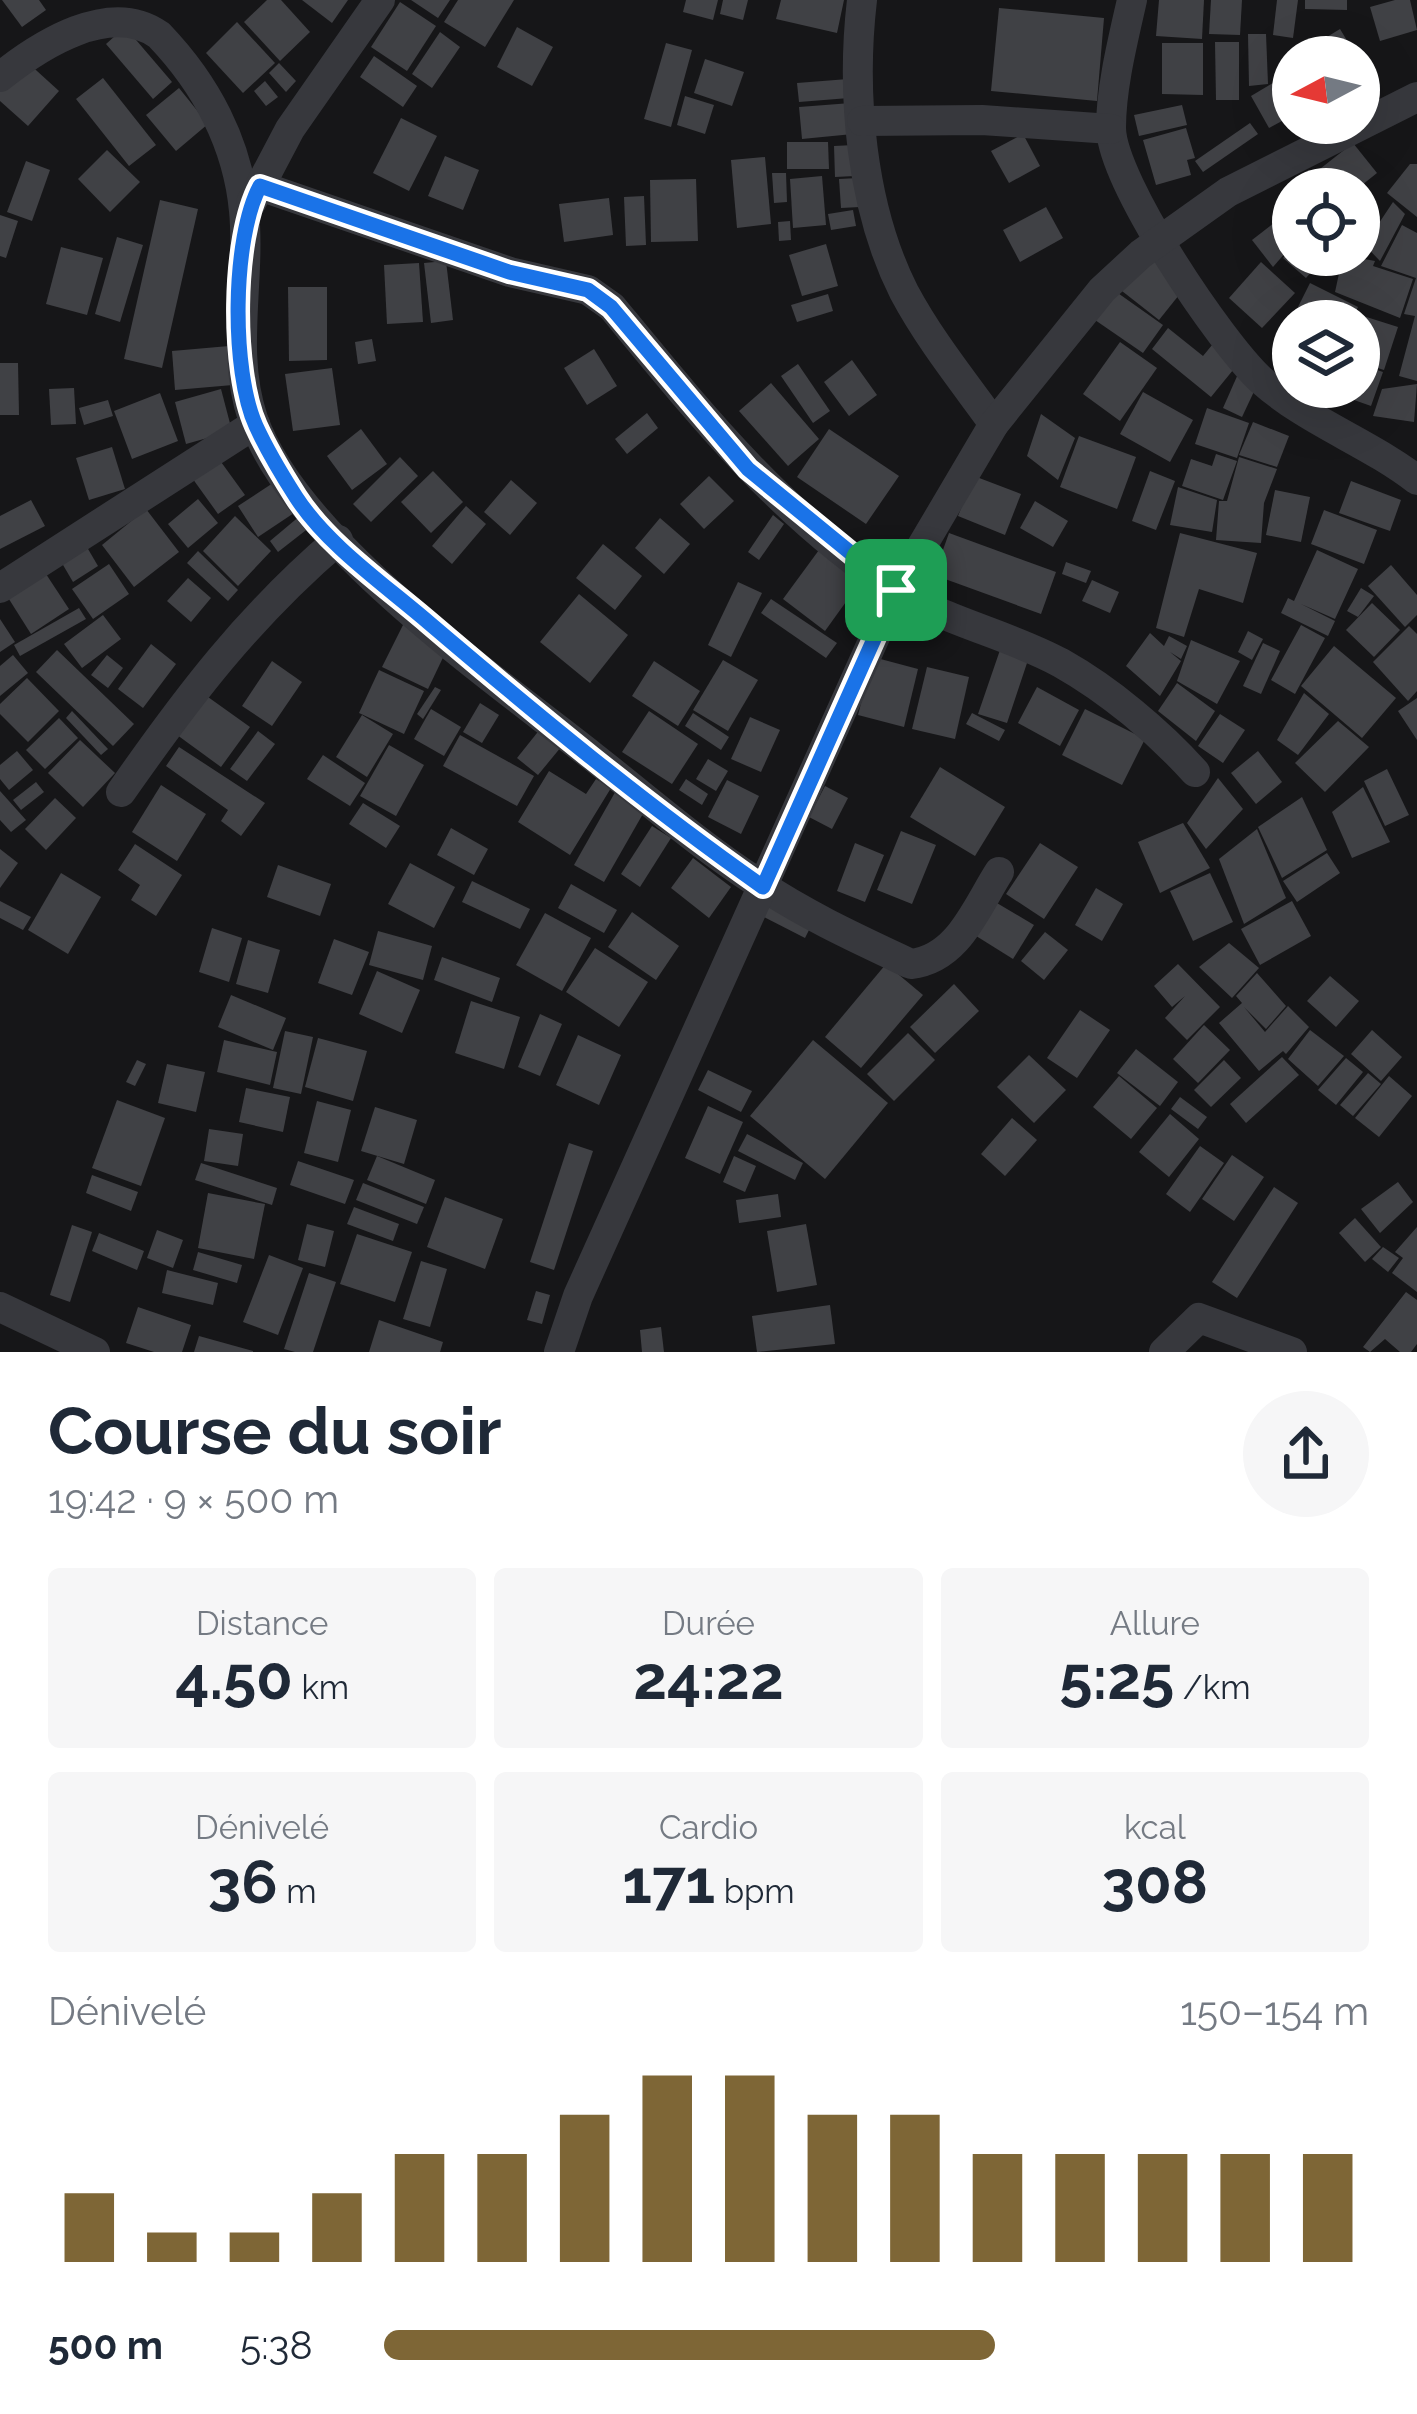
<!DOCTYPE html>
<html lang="fr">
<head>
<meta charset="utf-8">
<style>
	:root { --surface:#fff; --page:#f6f6f7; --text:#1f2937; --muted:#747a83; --accent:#7e6636 }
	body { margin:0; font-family:Raleway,sans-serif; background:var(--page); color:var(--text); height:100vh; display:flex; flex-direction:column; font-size:45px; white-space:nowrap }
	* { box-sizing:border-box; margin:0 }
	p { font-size:39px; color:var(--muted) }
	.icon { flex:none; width:66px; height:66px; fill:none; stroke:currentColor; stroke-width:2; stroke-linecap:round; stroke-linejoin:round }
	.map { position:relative; height:1352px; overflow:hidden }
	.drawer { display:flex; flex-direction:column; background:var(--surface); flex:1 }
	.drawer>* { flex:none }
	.needle { width:78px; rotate:263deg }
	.buttons { position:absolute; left:1272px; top:36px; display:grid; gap:24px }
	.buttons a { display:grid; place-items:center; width:108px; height:108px; border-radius:50%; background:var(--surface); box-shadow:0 12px 48px #0002; font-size:60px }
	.pin { position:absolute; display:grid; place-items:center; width:102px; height:102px; color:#fff; margin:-51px; border-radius:24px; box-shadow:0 6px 18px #0006 }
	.round { display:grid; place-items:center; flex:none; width:126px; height:126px; border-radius:63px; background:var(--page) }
	.head { display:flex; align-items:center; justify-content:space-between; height:204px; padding:0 48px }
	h1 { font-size:66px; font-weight:700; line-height:90px }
	.stats { display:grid; grid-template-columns:repeat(3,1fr); gap:18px; height:204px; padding:12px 48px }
	.stats div { display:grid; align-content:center; border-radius:12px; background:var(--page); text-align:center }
	.stats b { font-size:60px; font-weight:700 }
	.stats small { font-size:33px; font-weight:400 }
	.stats p { font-size:33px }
	.chart { height:336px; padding:24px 48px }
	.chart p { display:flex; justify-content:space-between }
	.chart svg { width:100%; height:216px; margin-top:12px; stroke:var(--accent); stroke-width:6 }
	ul { padding:0 48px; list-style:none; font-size:39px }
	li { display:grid; grid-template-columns:192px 144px 1fr; align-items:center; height:90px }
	li i { height:30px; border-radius:15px; background:var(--accent) }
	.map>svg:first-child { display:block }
	.building { fill:#404145 }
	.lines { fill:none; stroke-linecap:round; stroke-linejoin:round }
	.minor { stroke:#37383d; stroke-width:30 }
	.route-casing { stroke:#fff; stroke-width:24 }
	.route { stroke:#1a73e8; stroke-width:15 }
</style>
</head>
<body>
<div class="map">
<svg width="1417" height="1352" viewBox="0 0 1417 1352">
	<rect width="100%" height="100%" fill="#161618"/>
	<g class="building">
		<path d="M2 0H39L46 10 22 27Z"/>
		<path d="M267 0H281L310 32 280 61 244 22Z"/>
		<path d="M302 0H348L332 23Z"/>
		<path d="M411 0H450L438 18Z"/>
		<path d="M458 0H514L485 47 444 22Z"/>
		<path d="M686 0H718L713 20 683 12Z"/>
		<path d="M723 0H748L743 20 720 14Z"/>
		<path d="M781 0H844L837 33 776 19Z"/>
		<path d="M1159 0H1204L1202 39 1156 36Z"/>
		<path d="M1211 0H1242L1240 35 1209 34Z"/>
		<path d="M1277 0H1298L1293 38 1273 35Z"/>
		<path d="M1305 0H1347V10L1305 9Z"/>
		<path d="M1395 0H1410L1417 30 1380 41 1370 7Z"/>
		<path d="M400 2 436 26 407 71 371 47Z"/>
		<path d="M999 8 1104 18 1097 101 991 91Z"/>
		<path d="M237 22 275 63 243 93 206 53Z"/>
		<path d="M125 27 172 82 153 99 106 44Z"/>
		<path d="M517 27 553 47 532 86 497 67Z"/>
		<path d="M1340 29 1357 57H1294Z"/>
		<path d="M440 32 460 47 432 88 412 74Z"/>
		<path d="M1248 34H1266L1268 84 1249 86Z"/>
		<path d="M1215 42H1239V100H1216Z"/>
		<path d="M666 43 692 50 671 127 644 119Z"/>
		<path d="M1162 43H1203V95L1162 94Z"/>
		<path d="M374 56 417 86 403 107 360 77Z"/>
		<path d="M705 59 744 72 732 106 694 93Z"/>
		<path d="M26 61 59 91 28 126 0 101V89Z"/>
		<path d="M279 63 296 81 286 92 269 73Z"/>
		<path d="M1293 71V115L1269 128 1251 96Z"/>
		<path d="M103 78 156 145 129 166 76 99Z"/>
		<path d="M848 79 849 98 799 102 797 83Z"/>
		<path d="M265 81 278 97 266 106 254 91Z"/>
		<path d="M179 88 208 124 176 151 146 115Z"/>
		<path d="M685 96 714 105 705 134 677 125Z"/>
		<path d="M851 103 853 134 802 139 799 107Z"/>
		<path d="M1182 105 1187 125 1139 136 1134 115Z"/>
		<path d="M401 118 437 136 409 191 373 173Z"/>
		<path d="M1250 123 1258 134 1203 172 1195 161Z"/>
		<path d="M1186 128 1195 158 1187 160 1191 175 1156 185 1143 140Z"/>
		<path d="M1023 134 1040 166 1009 183 991 151Z"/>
		<path d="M787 142H828L829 169H787Z"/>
		<path d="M1353 143 1377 173 1357 189H1306L1302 183Z"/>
		<path d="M854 145 855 176 835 177 834 146Z"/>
		<path d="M107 150 140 182 110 212 78 179Z"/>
		<path d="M445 156 479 170 463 210 428 196Z"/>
		<path d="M765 157 771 224 737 228 731 160Z"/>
		<path d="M26 161 50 170 32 221 7 212Z"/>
		<path d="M1410 164H1417V217L1387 193Z"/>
		<path d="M772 173H786L787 202 774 203Z"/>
		<path d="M822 176 826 225 793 228 790 179Z"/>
		<path d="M858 178 860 207 841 208 839 179Z"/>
		<path d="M696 179 698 241 651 242 650 180Z"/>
		<path d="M644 196 646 245 626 246 624 197Z"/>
		<path d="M609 198 613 235 564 242 559 204Z"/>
		<path d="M160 200 198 209 162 368 124 359Z"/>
		<path d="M1393 202 1405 214 1380 261 1359 239V213L1375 229Z"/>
		<path d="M1046 207 1063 238 1020 262 1003 230Z"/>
		<path d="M1293 208V244L1273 267 1252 240Z"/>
		<path d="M853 210 856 226 831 230 828 214Z"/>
		<path d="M0 215 18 221 6 258 0 256Z"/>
		<path d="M790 221 791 240 779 241 778 222Z"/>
		<path d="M1402 225 1417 233V381L1399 376 1415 316 1404 314 1416 278 1381 266Z"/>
		<path d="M117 237 143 245 120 322 95 314Z"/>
		<path d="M826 244 838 286 802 296 789 255Z"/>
		<path d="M61 247 103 258 87 315 46 304Z"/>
		<path d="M1293 247V255H1326L1306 278 1283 258Z"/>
		<path d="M1343 255 1375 261 1373 266 1413 279 1400 318 1335 292Z"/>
		<path d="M1150 256 1187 285 1159 320 1122 291Z"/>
		<path d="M446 261 453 320 431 323 424 263Z"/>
		<path d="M1261 262 1295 293 1262 328 1229 298Z"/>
		<path d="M419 263 423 322 387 324 384 265Z"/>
		<path d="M1310 283 1358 307 1352 321H1291Z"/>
		<path d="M288 287H327V360L289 361Z"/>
		<path d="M1115 291 1163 325 1143 353 1095 320Z"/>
		<path d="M828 294 833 311 797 322 791 305Z"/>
		<path d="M1357 314 1398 327 1384 370 1359 362Z"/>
		<path d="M1168 328 1203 356 1217 339 1242 359 1211 397 1152 349Z"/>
		<path d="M1286 330 1293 333V370L1273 362Z"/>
		<path d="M372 339 376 361 358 364 355 342Z"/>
		<path d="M1120 342 1157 368 1120 421 1083 394Z"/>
		<path d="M229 346 233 385 175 390 172 351Z"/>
		<path d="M594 349 617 386 587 405 564 368Z"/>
		<path d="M852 360 877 395 849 416 824 382Z"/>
		<path d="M0 363H18L19 415H0Z"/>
		<path d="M798 364 830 411 813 423 781 376Z"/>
		<path d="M1359 364 1383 372 1371 406 1320 388 1359 387Z"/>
		<path d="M332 368 340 425 293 431 285 374Z"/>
		<path d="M1238 374 1258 383 1242 417 1223 408Z"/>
		<path d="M771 383 819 439 788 466 739 411Z"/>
		<path d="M1417 384 1414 422 1373 416 1382 389Z"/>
		<path d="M74 388 76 424 51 425 49 389Z"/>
		<path d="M221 389 232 431 186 444 175 402Z"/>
		<path d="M1143 392 1193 420 1170 462 1120 434Z"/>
		<path d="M160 393 178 441 132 459 114 411Z"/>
		<path d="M108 400 113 416 84 425 79 408Z"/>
		<path d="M1207 408 1249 423 1237 458 1195 444Z"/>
		<path d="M647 413 658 428 627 454 615 439Z"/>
		<path d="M1041 414 1075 438 1058 480 1027 456Z"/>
		<path d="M1253 422 1289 436 1277 467 1239 455Z"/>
		<path d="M361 429 387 464 352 490 327 456Z"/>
		<path d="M829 429 899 476 866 524 797 477Z"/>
		<path d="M1079 436 1136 457 1117 509 1060 487Z"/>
		<path d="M112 447 125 489 89 500 76 458Z"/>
		<path d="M1216 454 1237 461 1223 500 1182 486 1191 459 1212 466Z"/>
		<path d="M216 455 245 495 218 514 190 475Z"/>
		<path d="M400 457 418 476 371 522 353 504Z"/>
		<path d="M1239 457 1277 469 1264 503 1261 543 1216 540 1219 501H1227Z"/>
		<path d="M433 471 463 502 431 533 401 502Z"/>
		<path d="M1150 471 1175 481 1156 530 1132 521Z"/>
		<path d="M709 476 734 501 704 529 680 504Z"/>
		<path d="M974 476 1021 494 1005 535 958 516Z"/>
		<path d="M511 480 537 503 510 535 484 512Z"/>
		<path d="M1351 481 1401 500 1390 531 1339 513Z"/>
		<path d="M273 483 294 513 258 537 238 506Z"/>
		<path d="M1178 487 1217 500 1212 532 1170 525Z"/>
		<path d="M1275 490 1310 497 1301 542 1266 535Z"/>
		<path d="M198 499 218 523 188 548 168 524Z"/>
		<path d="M31 500 45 526 0 549V516Z"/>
		<path d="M1035 501 1068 521 1053 547 1020 528Z"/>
		<path d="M466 506 486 524 452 564 432 546Z"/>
		<path d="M146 509 179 552 134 587 102 545Z"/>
		<path d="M1324 510 1377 530 1364 564 1311 544Z"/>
		<path d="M301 515 310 527 278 552 270 541Z"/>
		<path d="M773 515 784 524 759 560 748 552Z"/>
		<path d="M235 516 271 551 238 586 203 551Z"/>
		<path d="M660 518 690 544 664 574 635 548Z"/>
		<path d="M949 533 1056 572 1041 614 934 575Z"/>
		<path d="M1180 533 1257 553 1243 603 1199 589 1184 637 1156 628Z"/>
		<path d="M81 537 98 566 73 582 56 553Z"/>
		<path d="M603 544 642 576 615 610 576 578Z"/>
		<path d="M819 550 861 581 825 631 783 599Z"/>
		<path d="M1317 550 1358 569 1335 619 1301 604 1335 621 1328 636 1281 613 1288 598 1294 601Z"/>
		<path d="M198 551 238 590 228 601 187 563Z"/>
		<path d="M1066 562 1091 571 1086 583 1062 574Z"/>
		<path d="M109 564 129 594 93 619 72 589Z"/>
		<path d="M1391 565 1417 595V615L1405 627 1368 586Z"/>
		<path d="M44 571 69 609 31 634 7 596Z"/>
		<path d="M188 578 211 598 191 622 167 601Z"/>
		<path d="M1092 580 1119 592 1110 613 1082 601Z"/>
		<path d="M738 582 762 593 731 657 708 645Z"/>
		<path d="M1361 588 1374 596 1358 617 1347 611Z"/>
		<path d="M579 594 628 635 590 683 540 642Z"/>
		<path d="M771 599 837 643 826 658 761 613Z"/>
		<path d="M1372 603 1400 630 1374 657 1346 630Z"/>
		<path d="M79 608 86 619 20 656 14 645Z"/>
		<path d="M103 615 121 639 82 668 64 644Z"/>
		<path d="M0 619 15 642 0 652Z"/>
		<path d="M404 623 449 645 428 689 382 667Z"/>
		<path d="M1301 625 1325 638 1295 694 1271 680Z"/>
		<path d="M1409 626 1417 634V691L1408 701 1373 662Z"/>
		<path d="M1248 631 1263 639 1252 660 1238 652Z"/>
		<path d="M1150 633 1164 646 1169 636 1187 646 1181 659 1170 652 1181 661 1160 696 1126 666Z"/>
		<path d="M1191 640 1240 661 1217 704 1177 681Z"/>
		<path d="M1263 643 1280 651 1261 694 1243 686Z"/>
		<path d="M151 644 176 664 143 708 118 689Z"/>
		<path d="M1334 646 1396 698 1362 738 1301 686Z"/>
		<path d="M57 650 134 724 113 746 36 672Z"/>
		<path d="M1000 650 1028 660 1007 723 978 714Z"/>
		<path d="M13 655 28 673 0 696V666Z"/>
		<path d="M107 655 123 668 108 688 91 675Z"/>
		<path d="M873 657 918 669 904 727 858 715Z"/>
		<path d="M723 660 758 680 728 731 693 710Z"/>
		<path d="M272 661 302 682 272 726 242 706Z"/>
		<path d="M654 661 700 691 678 726 632 696Z"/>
		<path d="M927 667 969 677 955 739 912 729Z"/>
		<path d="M379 670 424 691 404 734 359 713Z"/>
		<path d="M27 678 59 711 28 742 0 714V704Z"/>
		<path d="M1177 683 1215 711 1196 741 1158 711Z"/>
		<path d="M435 687 441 690 423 719 417 714Z"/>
		<path d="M1037 687 1079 710 1060 746 1018 723Z"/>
		<path d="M201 692 250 727 221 767 173 732Z"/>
		<path d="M1304 693 1329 714 1298 755 1277 740Z"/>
		<path d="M1417 698V740L1398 711Z"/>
		<path d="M480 703 499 715 482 743 463 732Z"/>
		<path d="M431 709 461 727 444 756 414 739Z"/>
		<path d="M1085 709 1145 739 1122 785 1062 755Z"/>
		<path d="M72 711 108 749 101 755 66 718Z"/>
		<path d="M649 711 698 744 672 784 622 752Z"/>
		<path d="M693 713 729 737 721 750 685 726Z"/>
		<path d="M972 713 1005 730 999 741 966 724Z"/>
		<path d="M1220 714 1245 730 1223 763 1198 746Z"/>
		<path d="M362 715 393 734 367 777 336 757Z"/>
		<path d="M750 717 780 730 761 772 731 759Z"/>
		<path d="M59 718 78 738 45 769 26 750Z"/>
		<path d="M1338 721 1369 747 1325 792 1295 763Z"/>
		<path d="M545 723 566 741 538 775 517 758Z"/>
		<path d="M258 731 275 744 247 781 230 769Z"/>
		<path d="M460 735 534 776 517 806 443 766Z"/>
		<path d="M80 740 115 773 83 807 48 773Z"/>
		<path d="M389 745 424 765 396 816 360 796Z"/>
		<path d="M179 747 265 803 241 836 221 821 228 810 166 766Z"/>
		<path d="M17 751 33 770 9 790 0 779V765Z"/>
		<path d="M1258 751 1282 782 1256 804 1231 773Z"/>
		<path d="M323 755 365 783 350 806 307 779Z"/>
		<path d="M708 759 728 771 716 791 696 779Z"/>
		<path d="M940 767 1005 807 975 856 910 817Z"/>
		<path d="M1387 769 1409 815 1385 826 1364 781Z"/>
		<path d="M549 771 586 794 596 779 611 788 570 855 518 822Z"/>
		<path d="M1218 778 1243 809 1206 849 1187 823Z"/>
		<path d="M686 779 708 794 702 805 679 790Z"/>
		<path d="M727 780 759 796 741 834 708 817Z"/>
		<path d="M36 782 44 792 21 810 13 800Z"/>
		<path d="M161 785 206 814 177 861 132 832Z"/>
		<path d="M825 786 848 798 832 829 809 817Z"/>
		<path d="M618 787 648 805 604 882 574 865Z"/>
		<path d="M1363 787 1390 842 1352 858 1332 812Z"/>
		<path d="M0 791 26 820 11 832 0 820Z"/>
		<path d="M1302 797 1327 850 1282 878 1258 827Z"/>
		<path d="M55 798 76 818 46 850 25 829Z"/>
		<path d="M363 803 400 826 386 848 349 824Z"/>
		<path d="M1183 823 1210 868 1160 893 1138 842Z"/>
		<path d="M652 826 671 838 640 887 621 874Z"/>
		<path d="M451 828 488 849 474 875 437 855Z"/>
		<path d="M1257 829 1286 898 1244 924 1219 859Z"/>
		<path d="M901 831 936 845 912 904 877 890Z"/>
		<path d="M855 843 884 855 865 902 837 891Z"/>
		<path d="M1040 843 1078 867 1044 919 1006 894Z"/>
		<path d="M135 844 182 875 156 916 131 900 140 885 118 870Z"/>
		<path d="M0 849 18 863 0 888Z"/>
		<path d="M1327 853 1340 873 1297 902 1283 881Z"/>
		<path d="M693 858 731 887 709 918 671 888Z"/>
		<path d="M410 863 455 887 434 928 388 904Z"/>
		<path d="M278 865 331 884 320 916 267 897Z"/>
		<path d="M61 873 101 897 68 954 28 930Z"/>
		<path d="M1210 873 1233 922 1193 941 1170 891Z"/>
		<path d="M472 881 530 909 520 929 462 902Z"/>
		<path d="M571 884 617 910 604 933 558 908Z"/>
		<path d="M1096 888 1123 904 1102 941 1075 925Z"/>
		<path d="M770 896 815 918 805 938 760 915Z"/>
		<path d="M985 896 1034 925 1013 959 965 929Z"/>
		<path d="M0 901 31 917 23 930 0 918Z"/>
		<path d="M1292 901 1311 936 1260 965 1241 929Z"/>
		<path d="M632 912 679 946 656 980 608 947Z"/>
		<path d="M545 913 591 938 562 991 516 965Z"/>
		<path d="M212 928 242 938 229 982 199 972Z"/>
		<path d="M378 931 432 946 423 980 369 965Z"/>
		<path d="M1045 932 1068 950 1044 980 1021 961Z"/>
		<path d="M334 939 369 952 352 995 318 983Z"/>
		<path d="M248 940 280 950 268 993 236 984Z"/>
		<path d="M1229 943 1259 968 1232 998 1199 967Z"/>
		<path d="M595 948 648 982 619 1027 566 992Z"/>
		<path d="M442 957 500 978 492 1002 434 980Z"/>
		<path d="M886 964 923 995 861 1068 825 1037Z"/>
		<path d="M1178 964 1220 1007 1187 1040 1165 1018 1185 996 1172 1007 1154 986Z"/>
		<path d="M377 971 420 990 402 1033 359 1014Z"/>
		<path d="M1257 973 1286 1006 1266 1029 1244 1007 1265 1032 1288 1006 1309 1027 1286 1054 1283 1051 1259 1071 1219 1023 1242 1003 1236 996Z"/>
		<path d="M1330 976 1359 1001 1336 1027 1307 1001Z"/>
		<path d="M954 984 979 1011 935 1053 910 1027Z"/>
		<path d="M231 995 286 1018 273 1050 218 1027Z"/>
		<path d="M471 1001 520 1017 504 1069 455 1053Z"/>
		<path d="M1080 1010 1110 1030 1077 1078 1047 1058Z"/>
		<path d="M540 1014 562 1024 540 1076 518 1067Z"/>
		<path d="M1204 1025 1230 1050 1198 1083 1173 1059Z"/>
		<path d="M1310 1030 1344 1056 1318 1086 1288 1059Z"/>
		<path d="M1372 1030 1402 1057 1381 1081 1351 1054Z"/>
		<path d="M285 1031 313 1037 301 1094 273 1088Z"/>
		<path d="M908 1033 935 1060 894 1101 867 1074Z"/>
		<path d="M578 1035 621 1055 599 1105 556 1085Z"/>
		<path d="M318 1038 367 1051 353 1101 305 1087Z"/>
		<path d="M224 1040 277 1052 270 1085 217 1072Z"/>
		<path d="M813 1040 888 1103 825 1179 750 1116Z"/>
		<path d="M1136 1049 1178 1082 1160 1106 1117 1073Z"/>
		<path d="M1029 1055 1066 1090 1034 1123 997 1087Z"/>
		<path d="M1282 1057 1299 1075 1246 1123 1230 1104Z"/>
		<path d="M1346 1058 1363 1072 1336 1105 1318 1090Z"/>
		<path d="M137 1060 146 1064 135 1086 126 1082Z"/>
		<path d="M1224 1060 1241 1078 1211 1107 1194 1090Z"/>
		<path d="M167 1064 205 1072 196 1112 158 1103Z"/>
		<path d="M708 1070 752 1091 741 1112 698 1090Z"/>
		<path d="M1368 1073 1381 1084 1353 1116 1340 1105Z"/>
		<path d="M1119 1076 1157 1108 1131 1139 1093 1107Z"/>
		<path d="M1389 1076 1412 1096 1379 1137 1355 1118Z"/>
		<path d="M246 1088 290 1097 283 1132 239 1122Z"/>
		<path d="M1180 1097 1207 1117 1198 1129 1171 1109Z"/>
		<path d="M117 1100 165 1118 141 1186 92 1168Z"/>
		<path d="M317 1101 351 1110 338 1162 304 1153Z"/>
		<path d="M708 1106 743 1122 720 1174 685 1158Z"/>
		<path d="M375 1107 417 1120 404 1164 361 1151Z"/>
		<path d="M1170 1114 1199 1139 1169 1177 1139 1152Z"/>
		<path d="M1012 1118 1037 1140 1005 1176 981 1154Z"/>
		<path d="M209 1129 243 1134 238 1166 204 1161Z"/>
		<path d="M747 1134 803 1163 795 1180 738 1151Z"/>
		<path d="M569 1143 593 1151 554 1270 530 1262Z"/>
		<path d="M1200 1146 1224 1163 1190 1212 1166 1194Z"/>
		<path d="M1232 1155 1264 1177 1234 1221 1202 1199Z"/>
		<path d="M377 1156 435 1180 426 1204 367 1180Z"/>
		<path d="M734 1156 756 1166 745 1192 723 1182Z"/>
		<path d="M298 1161 354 1180 345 1204 290 1185Z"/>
		<path d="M201 1163 277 1188 272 1205 195 1180Z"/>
		<path d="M92 1175 138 1192 131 1211 86 1193Z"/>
		<path d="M1398 1182 1413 1202 1380 1233 1361 1209Z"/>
		<path d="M363 1183 424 1207 417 1224 356 1200Z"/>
		<path d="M1274 1187 1298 1203 1237 1298 1212 1282Z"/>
		<path d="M208 1193 265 1204 254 1259 198 1248Z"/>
		<path d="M778 1194 781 1217 739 1223 736 1200Z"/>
		<path d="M445 1197 503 1219 485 1269 427 1247Z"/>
		<path d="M354 1207 399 1224 393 1241 347 1224Z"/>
		<path d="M1355 1218 1381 1247 1365 1262 1339 1233Z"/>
		<path d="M307 1224 334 1231 325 1267 298 1260Z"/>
		<path d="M806 1224 817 1285 777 1292 767 1231Z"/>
		<path d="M72 1225 92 1232 70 1302 50 1295Z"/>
		<path d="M1417 1227V1292L1392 1273 1403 1258 1395 1252Z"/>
		<path d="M157 1230 183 1240 173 1268 147 1258Z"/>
		<path d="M99 1233 144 1251 137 1270 92 1251Z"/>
		<path d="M357 1234 412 1252 395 1302 340 1284Z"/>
		<path d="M1383 1247 1399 1258 1388 1272 1372 1259Z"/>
		<path d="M198 1252 242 1265 237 1283 193 1270Z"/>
		<path d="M269 1255 303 1268 278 1335 243 1322Z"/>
		<path d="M421 1261 447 1269 430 1327 403 1319Z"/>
		<path d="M167 1270 218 1283 213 1305 162 1293Z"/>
		<path d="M309 1273 336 1282 313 1352H295L284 1349Z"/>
		<path d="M536 1291 550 1295 542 1324 527 1320Z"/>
		<path d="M1406 1292 1417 1300V1344L1411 1352H1400L1385 1339 1370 1352 1363 1347Z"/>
		<path d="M830 1305 835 1344 757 1352 752 1316Z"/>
		<path d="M138 1307 191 1325 182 1352H154L126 1343Z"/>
		<path d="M379 1320 443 1342 440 1352H369Z"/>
		<path d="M661 1327 664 1352H642L640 1330Z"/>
		<path d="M199 1336 253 1351V1352H194Z"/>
	</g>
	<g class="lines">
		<g class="minor">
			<path d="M862 0C851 94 861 207 904 292 929 339 963 381 994 424"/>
			<path d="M1132 0C1123 40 1111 87 1111 128 1112 182 1220 342 1261 380 1308 422 1368 442 1417 480"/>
			<path d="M0 77C40 45 110 0 159 35 206 84 238 144 244 211 251 281 230 351 253 419 295 540 492 677 592 756 647 799 699 845 758 883 805 915 860 940 911 964 958 959 976 908 999 872"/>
			<path d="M862 121 982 120 1111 129"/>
			<path d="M260 186 510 272 588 290 612 307C696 409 781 516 894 589 945 622 1008 634 1061 663 1109 690 1158 731 1195 772"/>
			<path d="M251 203 290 129 380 0"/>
			<path d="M0 588 255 424"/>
			<path d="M121 792C188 696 248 617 338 540"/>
			<path d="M0 1307 95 1352"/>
			<path d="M559 1352 578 1296 896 590 994 424 1102 290 1141 254 1228 192 1417 97"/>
			<path d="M1164 1352 1199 1318 1292 1352"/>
		</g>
	</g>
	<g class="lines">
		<defs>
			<path id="route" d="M260 186 509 272 588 290 611 307 748 469 896 590 763 887C646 805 536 714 428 622 385 585 327 545 296 497 282 475 267 450 256 426 231 371 232 238 260 186Z"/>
		</defs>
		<use href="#route" class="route-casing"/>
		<use href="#route" class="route"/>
	</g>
</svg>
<div class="buttons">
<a><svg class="needle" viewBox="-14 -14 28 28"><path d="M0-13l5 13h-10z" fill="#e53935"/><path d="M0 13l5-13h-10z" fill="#747a83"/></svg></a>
<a><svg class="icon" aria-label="locate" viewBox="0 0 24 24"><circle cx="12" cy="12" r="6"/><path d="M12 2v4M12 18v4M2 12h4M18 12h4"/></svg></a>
<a><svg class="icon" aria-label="layers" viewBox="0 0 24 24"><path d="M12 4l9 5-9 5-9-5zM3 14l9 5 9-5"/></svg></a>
</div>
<div class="pin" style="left:896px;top:590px;background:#1e9e55"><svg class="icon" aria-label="arrive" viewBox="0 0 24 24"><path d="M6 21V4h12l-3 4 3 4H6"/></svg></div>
</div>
<section class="drawer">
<div class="head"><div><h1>Course du soir</h1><p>19:42 · 9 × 500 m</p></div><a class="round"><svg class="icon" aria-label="share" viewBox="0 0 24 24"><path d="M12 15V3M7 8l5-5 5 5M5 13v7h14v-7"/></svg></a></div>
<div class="stats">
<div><p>Distance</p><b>4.50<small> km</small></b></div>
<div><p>Durée</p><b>24:22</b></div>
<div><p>Allure</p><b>5:25<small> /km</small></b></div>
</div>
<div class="stats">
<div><p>Dénivelé</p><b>36<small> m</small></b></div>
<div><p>Cardio</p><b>171<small> bpm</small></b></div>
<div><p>kcal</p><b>308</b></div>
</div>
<div class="chart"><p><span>Dénivelé</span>150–154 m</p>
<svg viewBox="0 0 160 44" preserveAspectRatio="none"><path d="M5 44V30M15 44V38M25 44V38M35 44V30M45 44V22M55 44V22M65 44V14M75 44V6M85 44V6M95 44V14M105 44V14M115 44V22M125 44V22M135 44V22M145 44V22M155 44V22"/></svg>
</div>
<ul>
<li><b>500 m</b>5:38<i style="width:62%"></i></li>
</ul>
</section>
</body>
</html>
